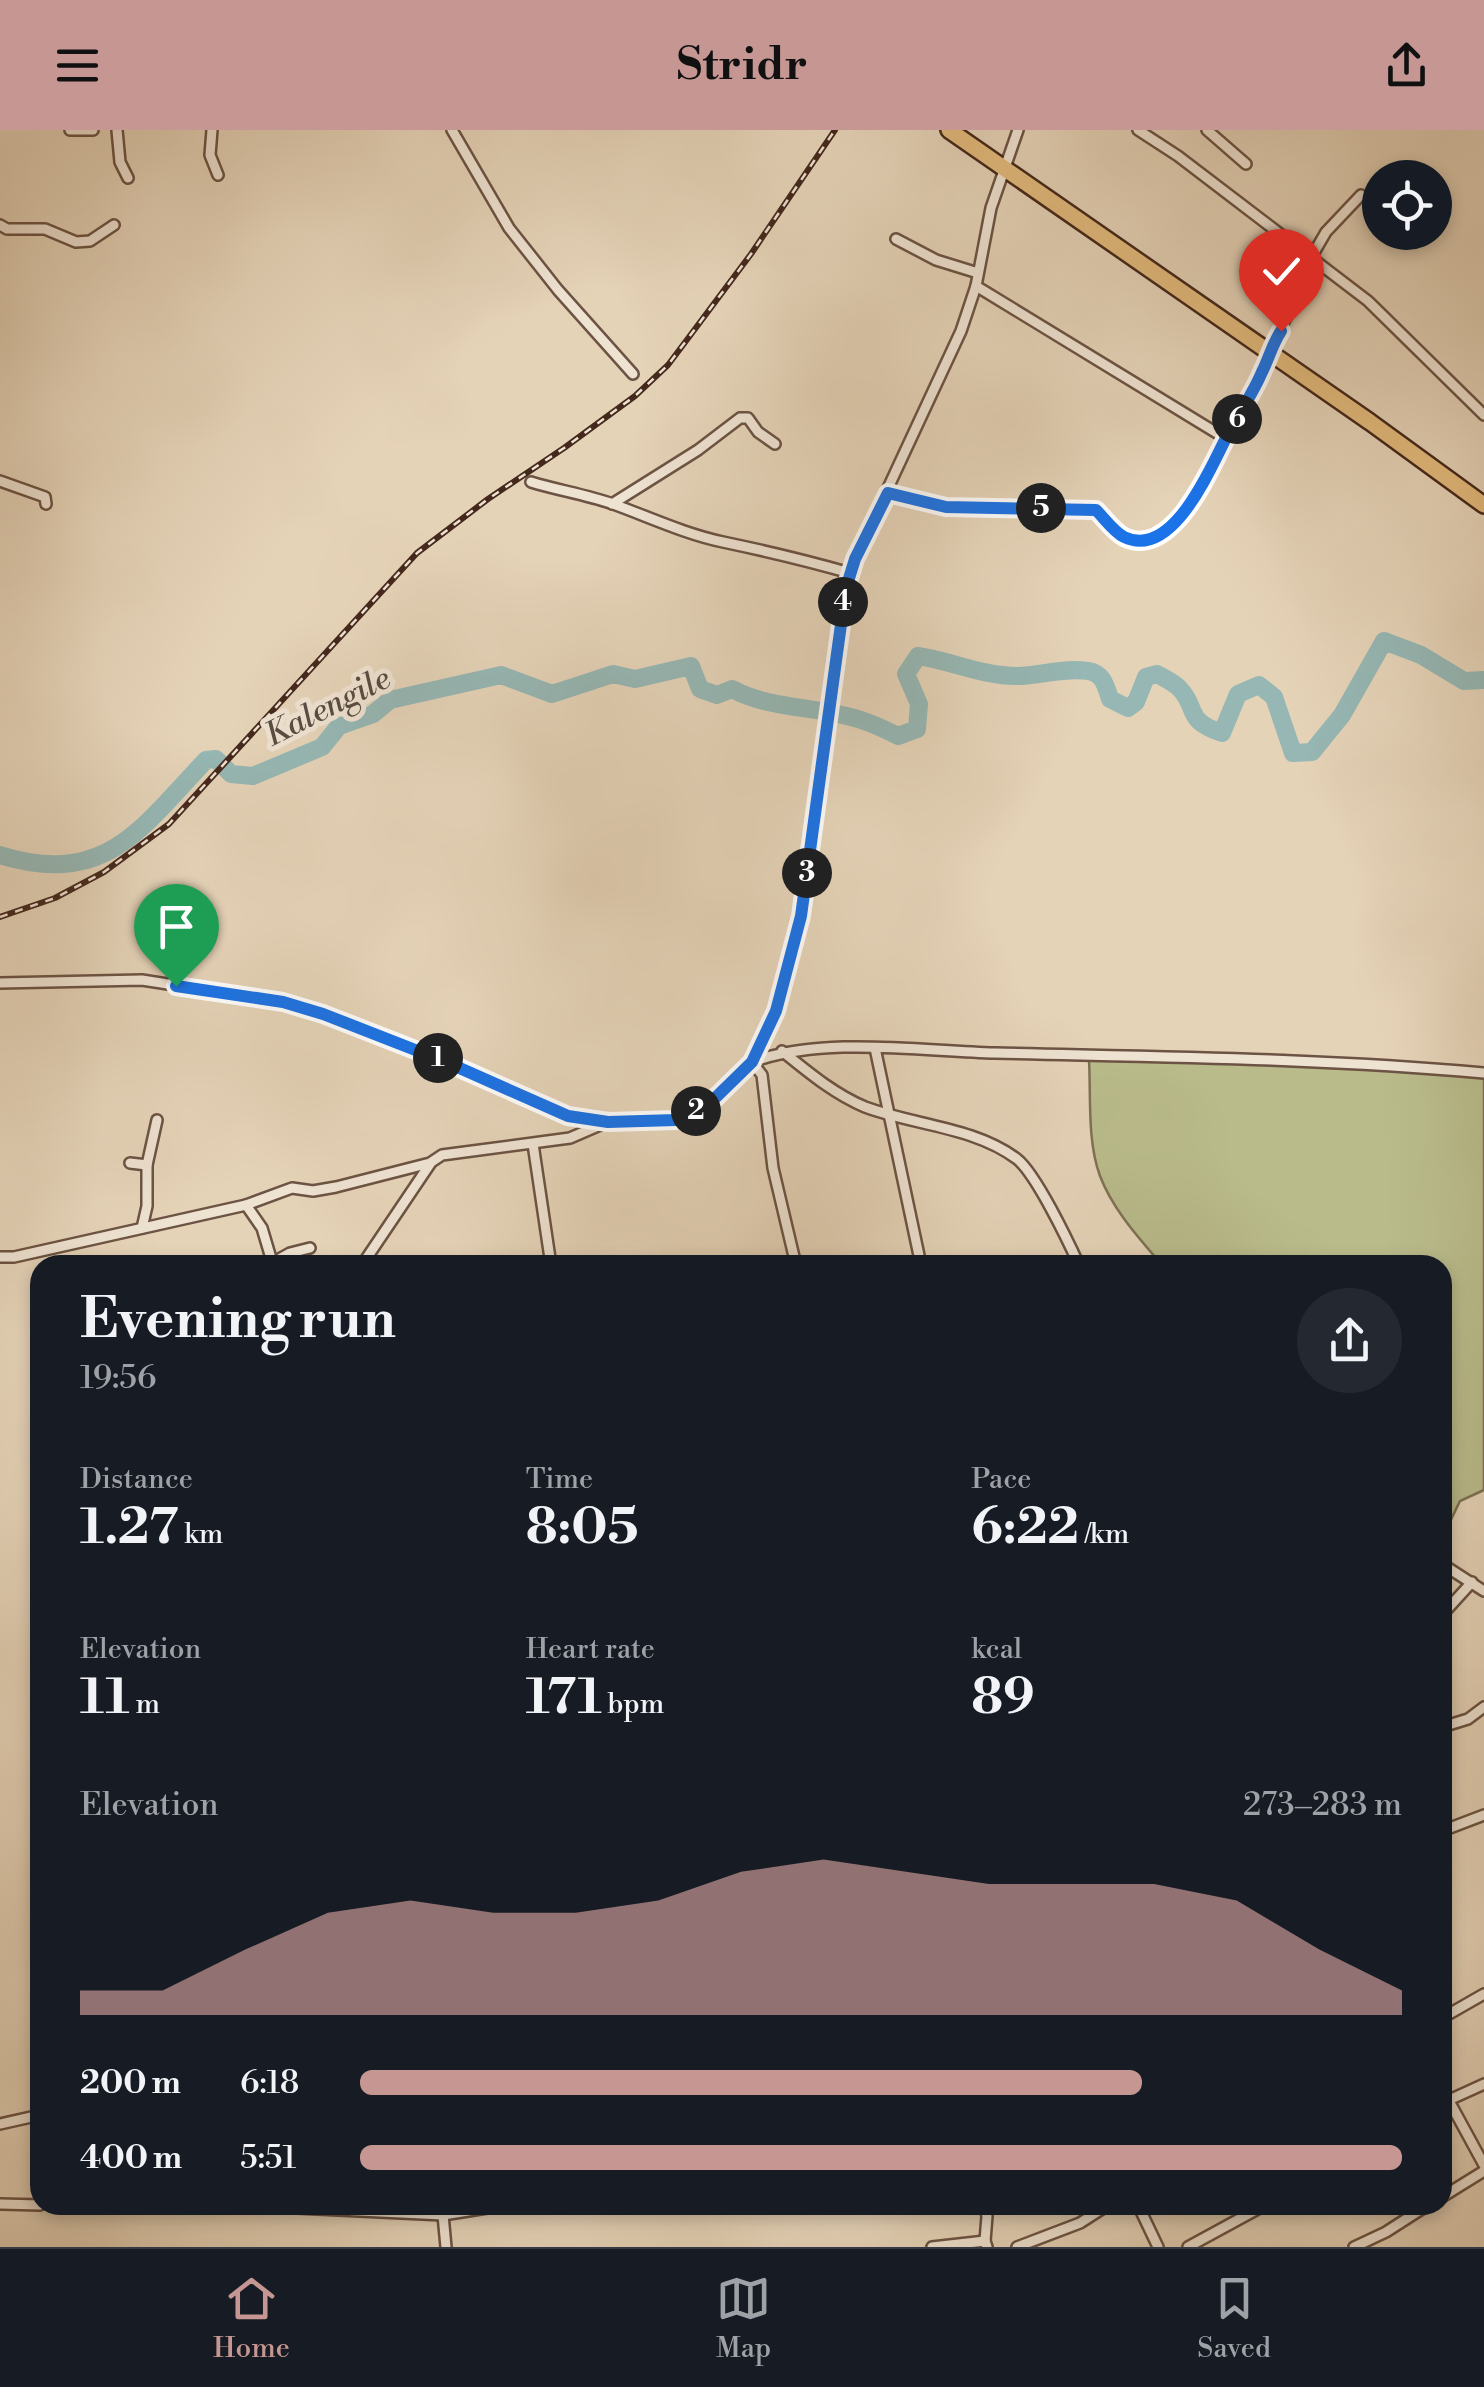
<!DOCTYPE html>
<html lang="en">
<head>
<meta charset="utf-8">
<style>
	:root { --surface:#171b24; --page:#242831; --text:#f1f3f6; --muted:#9ea1a6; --line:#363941; --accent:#c59692 }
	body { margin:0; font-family:"Libre Bodoni",serif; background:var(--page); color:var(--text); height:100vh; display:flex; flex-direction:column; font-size:38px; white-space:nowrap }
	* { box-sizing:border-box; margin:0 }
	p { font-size:32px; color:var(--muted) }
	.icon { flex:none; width:55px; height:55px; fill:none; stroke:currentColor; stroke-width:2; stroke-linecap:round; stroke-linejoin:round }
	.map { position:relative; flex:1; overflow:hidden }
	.drawer { position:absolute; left:30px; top:1125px; width:1422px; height:960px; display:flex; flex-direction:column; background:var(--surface); border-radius:30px; box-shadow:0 5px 15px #0003 }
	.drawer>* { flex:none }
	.controls { position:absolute; left:1362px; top:30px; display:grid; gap:20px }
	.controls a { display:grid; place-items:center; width:90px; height:90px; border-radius:50%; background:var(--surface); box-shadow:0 5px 15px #0003; font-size:50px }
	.pin { position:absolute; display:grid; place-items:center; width:85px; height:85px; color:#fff; margin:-102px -42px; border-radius:50% 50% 50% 0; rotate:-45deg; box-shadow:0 0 10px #0007 }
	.pin .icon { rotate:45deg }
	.km { position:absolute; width:50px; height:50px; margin:-25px; border-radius:50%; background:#222; color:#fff; font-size:28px; line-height:50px; text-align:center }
	.round { display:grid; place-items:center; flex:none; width:105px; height:105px; border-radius:52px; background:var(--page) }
	.head { display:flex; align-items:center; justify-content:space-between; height:170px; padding:0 50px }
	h1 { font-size:55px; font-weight:800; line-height:75px }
	.stats { display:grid; grid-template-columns:repeat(3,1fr); gap:15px; height:170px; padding:10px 50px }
	.stats div { display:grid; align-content:center }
	.stats b { font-size:50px; font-weight:800 }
	.stats small { font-size:28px; font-weight:400 }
	.stats p { font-size:28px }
	.chart { height:280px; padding:20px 50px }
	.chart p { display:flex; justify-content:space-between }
	.chart svg { width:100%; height:180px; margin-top:10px; fill:var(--accent); opacity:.7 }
	ul { padding:0 50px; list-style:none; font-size:32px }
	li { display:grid; grid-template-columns:160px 120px 1fr; align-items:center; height:75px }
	li i { height:25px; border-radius:12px; background:var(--accent) }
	header { display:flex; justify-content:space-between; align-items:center; height:130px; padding:0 50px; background:var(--accent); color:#111; font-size:45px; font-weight:800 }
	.dock { display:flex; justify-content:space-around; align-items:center; height:140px; border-top:2px solid var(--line); background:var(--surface); font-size:28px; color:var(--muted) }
	.dock a { display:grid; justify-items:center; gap:5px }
	.dock .active { color:var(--accent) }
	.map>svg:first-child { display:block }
	.green { fill:#b9bb8b; stroke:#7e7254; stroke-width:2.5 }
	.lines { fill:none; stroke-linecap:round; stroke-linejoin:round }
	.river { stroke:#96b7b4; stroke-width:18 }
	.street-casing { stroke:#6c5343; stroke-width:14 }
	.highway-casing { stroke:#44281c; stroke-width:20 }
	.street { stroke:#eee2d1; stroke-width:9 }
	.highway { stroke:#e2ba7c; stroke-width:15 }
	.rail-casing { stroke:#44281c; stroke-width:6 }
	.rail { stroke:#eee2d1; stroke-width:2.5; stroke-dasharray:8; stroke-linecap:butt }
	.route-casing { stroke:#fff; stroke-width:20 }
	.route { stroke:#1a73e8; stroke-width:12 }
	.labels { text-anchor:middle; stroke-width:10; stroke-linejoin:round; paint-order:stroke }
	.water-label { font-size:32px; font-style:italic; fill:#584c42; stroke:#eee2d1 }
</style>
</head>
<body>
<header><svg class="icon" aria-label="menu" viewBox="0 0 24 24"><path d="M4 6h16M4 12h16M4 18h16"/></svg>Stridr<svg class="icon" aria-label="share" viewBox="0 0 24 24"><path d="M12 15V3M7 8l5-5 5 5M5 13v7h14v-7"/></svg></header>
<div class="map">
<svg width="1484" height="2117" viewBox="0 0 1484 2117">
	<rect width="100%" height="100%" fill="#e5d3b8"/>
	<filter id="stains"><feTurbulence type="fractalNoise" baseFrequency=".002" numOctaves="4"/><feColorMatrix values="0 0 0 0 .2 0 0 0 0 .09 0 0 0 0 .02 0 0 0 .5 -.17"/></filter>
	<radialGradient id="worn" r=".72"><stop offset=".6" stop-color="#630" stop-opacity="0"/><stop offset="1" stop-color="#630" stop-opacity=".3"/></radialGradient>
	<path class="green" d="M1089 930 1353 936 1484 947V1360L1460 1371 1443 1406 1442 1135H1162C1139 1108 1113 1080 1100 1046 1087 1011 1091 966 1089 930Z"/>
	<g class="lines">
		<path class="river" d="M0 725C106 758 141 698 206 630L216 629 231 644 253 646 322 617 339 596 373 584 390 570 501 545 552 564 613 544 635 549 691 536 700 559 717 565 732 559C771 580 820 576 861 590 874 594 886 600 898 606L917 599 919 574 906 544 918 526C952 531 982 546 1017 546 1040 546 1065 537 1088 541 1103 543 1106 556 1110 569L1128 578 1136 572 1146 547 1157 544C1164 548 1173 552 1179 558 1199 578 1183 590 1222 603L1238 564 1259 555 1274 567 1293 623 1312 622 1342 585 1384 511 1421 525 1464 551 1484 550"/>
		<defs>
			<g id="street">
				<path d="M70 0H93"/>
				<path d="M117 0 120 32 128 48"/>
				<path d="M212 0 210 25 218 45"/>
				<path d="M452 0 509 98 558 160 633 244"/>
				<path d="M1138 0 1178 26 1368 171 1484 285"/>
				<path d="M1207 0 1246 34"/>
				<path d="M0 95 7 99H45L76 112 90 111 114 95"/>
				<path d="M896 109 936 130 978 143"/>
				<path d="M976 156 1225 308"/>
				<path d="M0 351 45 367 46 374"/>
				<path d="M531 352C557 360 587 365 613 374 649 387 685 404 723 412 766 421 808 431 850 443"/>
				<path d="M888 363 946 377 1096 380 1125 407 1147 410 1164 403 1182 380 1192 373 1264 239 1268 221 1304 155 1312 126 1326 102 1361 65"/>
				<path d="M612 374 698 320 740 288H748L758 302 775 314"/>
				<path d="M0 853 142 850 283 872 446 931 568 986 608 991 676 990 707 976 752 932 776 881 801 786 846 457 855 429 961 201 976 156 991 78 1018 0"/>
				<path d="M875 918 921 1135"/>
				<path d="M782 921C808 942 834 964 865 977 913 995 975 997 1017 1029 1036 1044 1068 1111 1079 1135"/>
				<path d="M533 1014 551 1135"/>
				<path d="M130 1033 147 1035"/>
				<path d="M246 1075 262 1098 273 1135"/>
				<path d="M142 1098 147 1076V1035L157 990"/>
				<path d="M0 1127H14L246 1075 292 1058 313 1061 336 1057 430 1033 442 1025 570 1008 607 992"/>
				<path d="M272 1133 290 1123 310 1118"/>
				<path d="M362 1135 430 1034"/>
				<path d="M796 1135 773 1038 762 945 752 932C825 906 919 921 995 923 1158 927 1321 928 1484 943"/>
				<path d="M1442 1434 1484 1461"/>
				<path d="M1442 1485 1472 1452"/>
				<path d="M1442 1597 1468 1589 1484 1577"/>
				<path d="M1442 1701 1484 1685"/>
				<path d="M1442 1888 1484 1864"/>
				<path d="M1442 1958 1484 2035"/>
				<path d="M1449 1970 1484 1954"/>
				<path d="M0 1994 40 1985"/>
				<path d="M1442 2067 1484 2041"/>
				<path d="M0 2074 40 2075"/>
				<path d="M232 2075 443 2085 506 2075"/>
				<path d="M984 2075 987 2086 985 2111"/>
				<path d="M1138 2075 1158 2117"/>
				<path d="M443 2085 446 2117"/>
				<path d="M932 2117 985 2111 987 2117"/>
				<path d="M1017 2117 1080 2093 1108 2075"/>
				<path d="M1188 2117 1265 2075"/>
				<path d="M1354 2117 1386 2102 1428 2075"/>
			</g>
			<path id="highway" d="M949 0 1370 292 1484 375"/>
		</defs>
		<use href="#street" class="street-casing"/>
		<use href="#highway" class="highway-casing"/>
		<use href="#street" class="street"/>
		<use href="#highway" class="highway"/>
		<defs>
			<path id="rail" d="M0 787 55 768 104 742 169 694 417 423 488 369 564 318 635 266 668 235 689 207 751 124 835 0"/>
		</defs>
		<use href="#rail" class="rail-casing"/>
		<use href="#rail" class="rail"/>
	</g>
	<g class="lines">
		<defs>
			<path id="route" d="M176 856 283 872 323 884 446 932 568 986 608 992 676 990 707 976 752 932 776 881 801 786 846 458 855 429 888 363 946 377 1096 380C1104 388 1114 402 1124 407 1172 430 1209 341 1225 310 1236 287 1252 266 1262 242 1269 228 1272 215 1281 201"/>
		</defs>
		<use href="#route" class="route-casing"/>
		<use href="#route" class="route"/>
	</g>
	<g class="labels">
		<g class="water-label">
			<text transform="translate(327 576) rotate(-27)" y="11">Kalengile</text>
		</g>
	</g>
	<rect width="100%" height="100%" filter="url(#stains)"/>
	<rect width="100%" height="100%" fill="url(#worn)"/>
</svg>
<div class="controls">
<a><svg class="icon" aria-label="locate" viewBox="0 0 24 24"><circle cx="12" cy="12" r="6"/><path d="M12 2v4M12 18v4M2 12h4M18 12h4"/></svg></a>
</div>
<div class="pin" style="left:176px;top:856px;background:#1e9e55"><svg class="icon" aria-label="arrive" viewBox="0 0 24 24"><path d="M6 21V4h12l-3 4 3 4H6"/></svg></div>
<div class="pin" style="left:1281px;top:201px;background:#d93025"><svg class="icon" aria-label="check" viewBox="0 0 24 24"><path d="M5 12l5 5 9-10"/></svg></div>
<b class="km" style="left:438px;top:928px">1</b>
<b class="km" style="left:696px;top:981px">2</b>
<b class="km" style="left:807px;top:743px">3</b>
<b class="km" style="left:843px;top:472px">4</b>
<b class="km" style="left:1041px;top:378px">5</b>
<b class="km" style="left:1237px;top:289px">6</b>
<section class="drawer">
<div class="head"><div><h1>Evening run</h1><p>19:56</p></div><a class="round"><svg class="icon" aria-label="share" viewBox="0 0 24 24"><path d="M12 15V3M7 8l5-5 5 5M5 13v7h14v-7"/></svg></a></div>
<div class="stats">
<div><p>Distance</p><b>1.27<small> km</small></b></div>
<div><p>Time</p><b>8:05</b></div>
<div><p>Pace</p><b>6:22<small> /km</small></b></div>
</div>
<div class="stats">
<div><p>Elevation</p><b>11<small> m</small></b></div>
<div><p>Heart rate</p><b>171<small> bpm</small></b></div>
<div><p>kcal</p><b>89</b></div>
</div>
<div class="chart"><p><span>Elevation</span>273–283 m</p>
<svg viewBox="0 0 160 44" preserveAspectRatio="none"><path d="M0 44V38L10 38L20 28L30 19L40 16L50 19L60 19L70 16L80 9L90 6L100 9L110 12L120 12L130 12L140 16L150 28L160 38V44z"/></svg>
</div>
<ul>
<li><b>200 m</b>6:18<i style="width:75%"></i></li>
<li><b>400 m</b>5:51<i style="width:100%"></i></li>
</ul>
</section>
</div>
<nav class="dock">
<a class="active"><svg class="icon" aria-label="home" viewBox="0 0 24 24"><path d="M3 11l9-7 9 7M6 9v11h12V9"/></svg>Home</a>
<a><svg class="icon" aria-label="map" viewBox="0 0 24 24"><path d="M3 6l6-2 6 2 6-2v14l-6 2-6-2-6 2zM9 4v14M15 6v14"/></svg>Map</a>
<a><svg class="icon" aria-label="saved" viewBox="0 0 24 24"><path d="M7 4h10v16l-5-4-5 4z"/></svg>Saved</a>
</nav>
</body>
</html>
